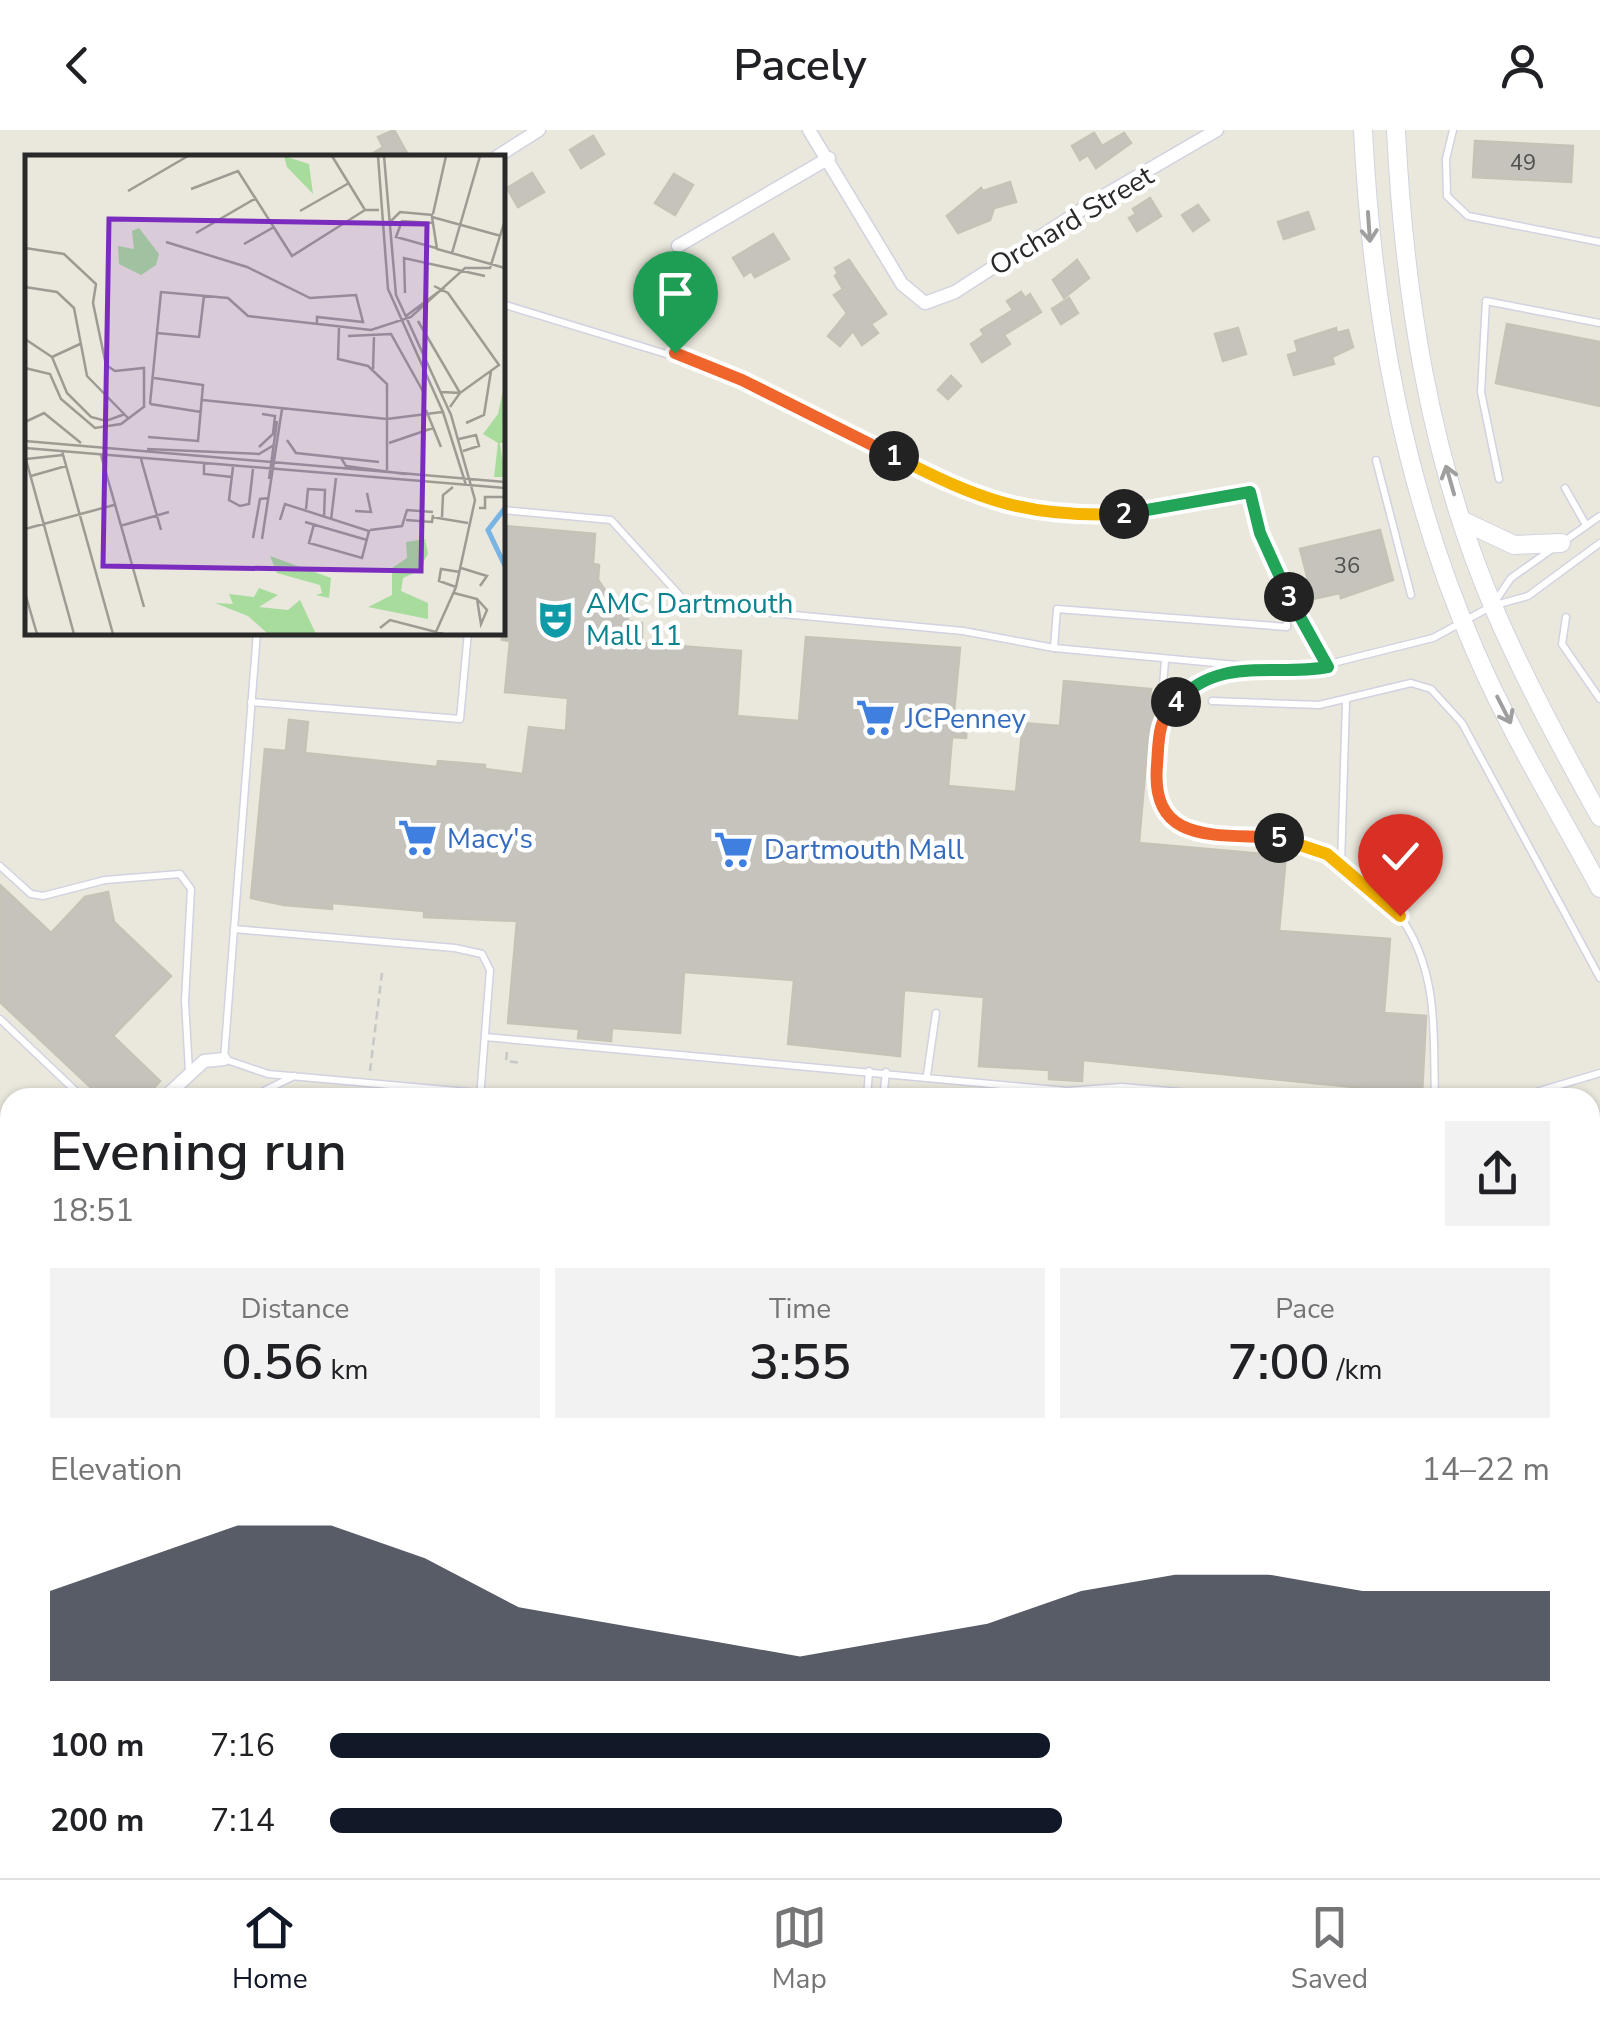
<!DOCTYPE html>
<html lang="en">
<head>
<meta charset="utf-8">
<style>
	:root { --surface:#fff; --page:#f2f2f2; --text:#202124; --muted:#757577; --line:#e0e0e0; --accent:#111827 }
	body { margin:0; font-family:"Nunito Sans",sans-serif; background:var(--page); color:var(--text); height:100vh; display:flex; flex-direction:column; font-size:38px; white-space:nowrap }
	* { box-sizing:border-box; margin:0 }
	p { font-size:32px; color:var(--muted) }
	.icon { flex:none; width:55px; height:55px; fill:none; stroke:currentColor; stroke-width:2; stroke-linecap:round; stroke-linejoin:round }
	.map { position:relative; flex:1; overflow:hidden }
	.drawer { position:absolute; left:0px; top:958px; width:1600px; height:792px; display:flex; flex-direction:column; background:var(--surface); border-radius:30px 30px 0 0; box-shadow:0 2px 8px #0004 }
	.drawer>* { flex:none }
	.pin { position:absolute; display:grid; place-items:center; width:85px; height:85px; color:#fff; margin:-102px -42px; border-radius:50% 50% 50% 0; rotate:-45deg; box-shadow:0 0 10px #0007 }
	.pin .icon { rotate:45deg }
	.km { position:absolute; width:50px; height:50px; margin:-25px; border-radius:50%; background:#222; color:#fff; font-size:28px; line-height:50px; text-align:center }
	.round { display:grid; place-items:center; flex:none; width:105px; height:105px; border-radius:0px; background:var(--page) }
	.headline { display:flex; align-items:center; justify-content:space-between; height:170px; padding:0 50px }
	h1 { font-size:55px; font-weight:600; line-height:75px }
	.figures { display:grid; grid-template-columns:repeat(3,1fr); gap:15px; height:170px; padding:10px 50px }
	.figures div { display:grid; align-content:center; border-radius:0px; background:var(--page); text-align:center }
	.figures b { font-size:50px; font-weight:600 }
	.figures small { font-size:28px; font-weight:400 }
	.figures p { font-size:28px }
	.chart { height:280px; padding:20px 50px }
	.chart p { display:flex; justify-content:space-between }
	.chart svg { width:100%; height:180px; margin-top:10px; fill:var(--accent); opacity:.7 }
	ul { padding:0 50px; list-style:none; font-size:32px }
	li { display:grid; grid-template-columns:160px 120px 1fr; align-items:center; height:75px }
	li i { height:25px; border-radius:12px; background:var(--accent) }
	header { display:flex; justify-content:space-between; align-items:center; height:130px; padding:0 50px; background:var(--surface); font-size:45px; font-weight:600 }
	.dock { display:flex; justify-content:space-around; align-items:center; height:140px; border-top:2px solid var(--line); background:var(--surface); font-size:28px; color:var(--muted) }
	.dock a { display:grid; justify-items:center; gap:5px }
	.dock .current { color:var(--accent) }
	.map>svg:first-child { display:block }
	.green { fill:#a7dc9d }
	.building { fill:#c6c3bc; stroke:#c5c3b6; stroke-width:2.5 }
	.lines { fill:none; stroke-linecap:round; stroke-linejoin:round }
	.service-casing { stroke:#d2d2e1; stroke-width:9 }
	.minor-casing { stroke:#d2d2e1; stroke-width:15 }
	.secondary-casing { stroke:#d2d2e1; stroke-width:20 }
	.primary-casing { stroke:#c7c7c7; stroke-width:22 }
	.path { stroke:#c7c7c7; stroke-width:2.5; stroke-dasharray:8 5; stroke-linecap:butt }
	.service { stroke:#fff; stroke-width:6 }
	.minor { stroke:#fff; stroke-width:12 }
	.secondary { stroke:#fff; stroke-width:18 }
	.primary { stroke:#e4dd67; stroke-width:20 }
	.oneway { stroke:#9f9f9f }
	.split-1-casing { stroke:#fff; stroke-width:20 }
	.split-2-casing { stroke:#fff; stroke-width:20 }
	.split-3-casing { stroke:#fff; stroke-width:20 }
	.split-4-casing { stroke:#fff; stroke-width:20 }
	.split-5-casing { stroke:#fff; stroke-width:20 }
	.split-6-casing { stroke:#fff; stroke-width:20 }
	.split-1 { stroke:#f0652b; stroke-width:12 }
	.split-2 { stroke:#f5b400; stroke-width:12 }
	.split-3 { stroke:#22a559; stroke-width:12 }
	.split-4 { stroke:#22a559; stroke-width:12 }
	.split-5 { stroke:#f0652b; stroke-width:12 }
	.split-6 { stroke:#f5b400; stroke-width:12 }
	.labels { text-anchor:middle; stroke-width:9; stroke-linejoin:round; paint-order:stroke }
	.number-label { font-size:22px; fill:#50504e }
	.street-label { font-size:28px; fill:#292929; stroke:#fff }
	.culture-label { font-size:28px; fill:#0d838f; stroke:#fff; text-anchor:start }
	.shop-label { font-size:28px; fill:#366cbe; stroke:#fff; text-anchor:start }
	.inset-river { fill:none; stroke:#78b4e4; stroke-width:5 }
	.inset-road { fill:none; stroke:#9d9b94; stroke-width:2.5 }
	.view { fill:#7b2cbf; fill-opacity:0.15; stroke:#7b2cbf; stroke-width:5 }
	.inset-edge { fill:none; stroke:#292929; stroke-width:5 }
</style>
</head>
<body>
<header><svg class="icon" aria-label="back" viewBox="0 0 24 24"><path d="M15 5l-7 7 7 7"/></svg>Pacely<svg class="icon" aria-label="person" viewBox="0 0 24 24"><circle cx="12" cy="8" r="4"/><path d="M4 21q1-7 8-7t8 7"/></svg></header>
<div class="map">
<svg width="1600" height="1748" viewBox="0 0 1600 1748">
	<rect width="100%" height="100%" fill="#eae7dc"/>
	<g class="green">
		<path d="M1590 1582H1600V1700L1590 1714Z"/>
		<path d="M867 1740H990L1011 1748H868Z"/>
		<path d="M1208 1740H1362L1357 1748H1207Z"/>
		<path d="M1454 1740H1587L1585 1748H1457Z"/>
	</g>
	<g class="building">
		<path d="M394 0 407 23 365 28 383 17 378 7Z"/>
		<path d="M1094 3 1102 16 1124 3 1131 13 1096 38 1088 25 1080 30 1072 16Z"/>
		<path d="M593 6 604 24 581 38 570 20Z"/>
		<path d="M1475 11 1573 16 1571 52 1473 47Z"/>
		<path d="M532 43 544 62 518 77 507 58Z"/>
		<path d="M674 44 693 55 675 85 655 73Z"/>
		<path d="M1010 52 1016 72 994 78 990 90 958 103 947 86 981 58 983 61Z"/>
		<path d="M1150 68 1161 86 1137 101 1129 88 1136 84 1133 79Z"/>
		<path d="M1198 75 1209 90 1193 101 1182 85Z"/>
		<path d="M1308 82 1314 99 1284 109 1278 92Z"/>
		<path d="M773 104 789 129 755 147 751 141 744 146 733 128Z"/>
		<path d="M849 130 886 184 871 194 878 203 862 215 853 201 840 216 828 206 847 183 834 165 843 159 835 146 838 143 835 138Z"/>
		<path d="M1077 130 1089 148 1064 168 1053 150Z"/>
		<path d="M1021 162 1025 168 1030 164 1041 182 1004 205 1010 214 982 232 971 214 984 205 981 200 1013 180 1007 171Z"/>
		<path d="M1069 168 1078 183 1061 194 1052 179Z"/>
		<path d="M1507 194 1600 212V276L1496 253Z"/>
		<path d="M1238 198 1246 224 1223 231 1215 204Z"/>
		<path d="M1336 198 1337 203 1348 200 1353 217 1332 227 1334 234 1294 245 1288 225 1298 222 1295 211Z"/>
		<path d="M951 246 961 256 948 269 938 260Z"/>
		<path d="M504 396 595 404 593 434 599 435 598 450 611 469 629 470 628 491 642 493V513L741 521 737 586 799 591 806 507 960 518 953 593 967 594 966 608 952 607 948 656 1016 662 1023 593 1060 596 1064 551 1151 559 1150 565H1155L1151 621 1147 620 1139 713 1286 726 1279 801 1390 809 1384 883 1426 886 1422 964 1083 930 1082 951 1049 949V940L979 936 984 867 904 860 900 926 788 914 794 850 684 842 680 903 612 898 611 911 578 908 579 899 508 893 517 791 424 787V781L332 773V779L284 775 251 768 265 619 286 621 289 590 308 592 305 623 437 637 438 631 485 635V639L523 644 529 597 566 601 568 568 505 562 510 511 502 510Z"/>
		<path d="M1380 400 1393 450 1341 468 1340 463 1313 469 1300 419Z"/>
		<path d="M0 755 51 803 85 767 108 762 114 792 171 846 113 906 160 951 145 968H102L0 872Z"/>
		<path d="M3 1710 14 1745 0 1748V1711Z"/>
	</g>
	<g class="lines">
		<defs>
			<g id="service">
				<path d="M1453 0 1446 29 1447 66 1468 86 1600 112"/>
				<path d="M502 174 719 240 955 358 1019 380 1064 385 1134 383 1250 362C1262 412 1288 443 1287 497L1057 479 1054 518"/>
				<path d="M1376 330 1411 465"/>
				<path d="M1499 349 1481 262 1486 171 1600 193"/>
				<path d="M1565 358 1586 395"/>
				<path d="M502 380 611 390 682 468 699 476 963 501 1054 518 1301 541 1433 508 1492 476 1528 466 1600 413"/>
				<path d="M1563 412 1600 386"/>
				<path d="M1287 464 1328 537"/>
				<path d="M1496 470 1511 448 1552 419"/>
				<path d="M1566 487 1562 514 1600 569"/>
				<path d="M257 502 224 929 268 944 480 963"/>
				<path d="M1165 530 1155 662C1162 720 1265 699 1308 714 1334 723 1393 773 1407 797 1439 851 1433 908 1435 968"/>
				<path d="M1212 571 1319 575 1411 553 1431 559 1462 593 1600 848"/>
				<path d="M251 572 460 589 468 502"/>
				<path d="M1162 586 1190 559 1239 538"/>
				<path d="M1341 734 1346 572"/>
				<path d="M0 736 31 764 43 766 105 750 180 744 191 759 185 871 189 941"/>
				<path d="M234 799 455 818 482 824 490 840 480 968"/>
				<path d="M0 889 83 968"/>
				<path d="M485 907 1067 961 1122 957 1250 968"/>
				<path d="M927 945 936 883"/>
				<path d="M250 968 294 946"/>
				<path d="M867 968 869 941"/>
				<path d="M883 968 886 942"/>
				<path d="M1516 968 1600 943"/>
				<path d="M0 1020 10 1018"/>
				<path d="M1590 1049 1600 1045"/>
				<path d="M1594 1320 1600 1335"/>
				<path d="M1590 1444 1600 1445"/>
				<path d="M1590 1495 1600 1496"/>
			</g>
			<g id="minor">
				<path d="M809 0 902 154 925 173 955 162 1095 71 1217 0"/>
				<path d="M495 28 539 0"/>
				<path d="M678 116 829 28"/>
				<path d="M164 968 204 931 224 929"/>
				<path d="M0 1060 10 1059"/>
				<path d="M0 1270 10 1305"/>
				<path d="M0 1456 10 1453"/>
				<path d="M141 1740 143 1748"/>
			</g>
			<g id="secondary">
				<path d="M1363 0C1372 180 1403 357 1476 523 1511 604 1558 680 1600 758"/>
				<path d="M1396 0C1404 162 1429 326 1493 476 1524 549 1562 618 1600 687"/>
				<path d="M1463 391 1514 415 1561 413"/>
			</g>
			<g id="primary">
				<path d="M0 1159 10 1160"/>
				<path d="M0 1193 10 1194"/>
				<path d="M1590 1276 1600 1279"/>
				<path d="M1590 1314H1600"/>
			</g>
		</defs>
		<use href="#service" class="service-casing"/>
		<use href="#minor" class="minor-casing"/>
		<use href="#secondary" class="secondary-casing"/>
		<use href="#primary" class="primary-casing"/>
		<g class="path">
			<path d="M507 922 506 931 521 933"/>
			<path d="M370 941 382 843"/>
		</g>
		<use href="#service" class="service"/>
		<use href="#minor" class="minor"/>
		<use href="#secondary" class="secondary"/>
		<use href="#primary" class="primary"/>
	</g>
	<defs><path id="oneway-shaft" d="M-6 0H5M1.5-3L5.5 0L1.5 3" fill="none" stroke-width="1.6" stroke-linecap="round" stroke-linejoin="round" transform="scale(2.5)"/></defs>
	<g class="oneway">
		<use href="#oneway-shaft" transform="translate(1369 97) rotate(86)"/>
		<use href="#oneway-shaft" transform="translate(1450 350) rotate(-106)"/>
		<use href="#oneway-shaft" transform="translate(1504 580) rotate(63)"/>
	</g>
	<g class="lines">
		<defs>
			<path id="split-1" d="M675 223 742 250 894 326"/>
			<path id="split-2" d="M894 326C980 370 1026 388 1124 384"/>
			<path id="split-3" d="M1124 384 1250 362 1260 403 1289 467"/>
			<path id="split-4" d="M1176 572C1221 525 1272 547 1328 537L1289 467"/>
			<path id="split-5" d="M1176 572C1157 591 1159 609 1157 635 1150 717 1219 703 1279 708"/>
			<path id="split-6" d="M1279 708 1327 724 1400 786"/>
		</defs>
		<use href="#split-1" class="split-1-casing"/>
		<use href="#split-2" class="split-2-casing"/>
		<use href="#split-3" class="split-3-casing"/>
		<use href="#split-4" class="split-4-casing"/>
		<use href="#split-5" class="split-5-casing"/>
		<use href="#split-6" class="split-6-casing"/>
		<use href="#split-1" class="split-1"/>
		<use href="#split-2" class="split-2"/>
		<use href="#split-3" class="split-3"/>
		<use href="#split-4" class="split-4"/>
		<use href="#split-5" class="split-5"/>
		<use href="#split-6" class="split-6"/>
	</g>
	<defs>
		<symbol id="theatre-bare" viewBox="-9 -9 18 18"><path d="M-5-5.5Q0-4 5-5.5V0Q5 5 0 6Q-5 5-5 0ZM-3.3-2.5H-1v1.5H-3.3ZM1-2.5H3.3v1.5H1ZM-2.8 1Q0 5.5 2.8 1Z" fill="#0f9aa8" stroke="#fff" stroke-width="2.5" paint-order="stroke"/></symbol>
		<symbol id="supermarket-bare" viewBox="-9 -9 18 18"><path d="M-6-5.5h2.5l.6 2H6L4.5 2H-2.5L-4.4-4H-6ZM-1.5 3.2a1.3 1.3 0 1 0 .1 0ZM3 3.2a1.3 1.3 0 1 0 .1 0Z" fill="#3f7fe0" stroke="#fff" stroke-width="2.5" paint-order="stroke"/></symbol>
	</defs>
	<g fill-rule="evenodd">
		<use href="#theatre-bare" x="528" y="462" width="55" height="55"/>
		<use href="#supermarket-bare" x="848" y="560" width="55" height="55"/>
		<use href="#supermarket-bare" x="390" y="680" width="55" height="55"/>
		<use href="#supermarket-bare" x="706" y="692" width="55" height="55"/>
	</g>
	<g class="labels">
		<g class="number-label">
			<text x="1523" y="40">49</text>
			<text x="1347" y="443">36</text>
		</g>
		<g class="street-label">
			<text transform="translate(1071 90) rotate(-31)" y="10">Orchard Street</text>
		</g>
		<g class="culture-label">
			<text x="586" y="483">AMC Dartmouth<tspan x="586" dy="32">Mall 11</tspan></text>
		</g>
		<g class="shop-label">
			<text x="905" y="598">JCPenney</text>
			<text x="447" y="718">Macy's</text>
			<text x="764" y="729">Dartmouth Mall</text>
		</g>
	</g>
	<g transform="translate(25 25)">
		<rect width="480" height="480" fill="#eae7dc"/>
		<path d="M259 1 284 9 288 39 262 12ZM114 73 134 99 131 110 116 120 94 109 93 91 109 94 107 76ZM480 226V288H475L480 322H469L473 288 458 279 473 259ZM400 384 403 399 393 416 378 423 376 436 403 448V464L343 452 367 440V413L382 403 381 387ZM245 401 306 423 304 443 291 440 297 438 295 430 252 418ZM234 433 253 440 234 452 263 455 275 445 291 479 242 478 223 461 190 448 208 449 204 439 229 442Z" fill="#a7dc9d"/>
		<path class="inset-river" d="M480 353 463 375 480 411"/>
		<path class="inset-road" d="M307 1 340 55H354M353 1 363 134 418 257 441 330M359 1 371 140 426 260 450 345 431 432 410 479M174 31 166 34 213 16 267 101 340 55M103 36 163 1M275 56 324 28M408 59 421 1M364 68 375 57 408 60M408 68 377 66 371 82 411 93M171 78 231 43M476 81 407 62 412 94 480 113M141 87 222 112 285 143 331 140 338 167 292 162V169M219 89 249 72M0 93 39 99 71 129 68 148 81 210 90 216 119 213V251M427 98 455 1M0 132 32 137 49 153 62 221 104 264M380 138 379 103 460 121M381 161 420 132M393 166 435 238 474 210 423 138 409 131M314 173 313 204 343 211 362 229V315M132 178 174 182 179 141M323 181 366 179 400 240M0 184 27 202 42 238 66 262 81 266 100 259M27 202 55 189M0 213 25 219 36 244 70 273 96 269 120 251M348 214 349 182M416 237 435 238 425 252M177 245 362 264 417 257M125 249 136 137 203 143 223 161 346 175 386 162 440 113H465L480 65M125 249 176 257M401 255 416 292M0 267 19 258 56 288M441 268 459 260 466 216M123 282 173 286 178 230 129 223M434 284 451 280 454 291 438 296M262 285 271 298 354 307M0 286 480 327M364 288 408 273M234 292 248 279 250 261 237 259M0 293 480 333M122 294 234 299 249 290M37 296 88 479M76 300 119 452M0 301 49 479M316 303 321 311 380 319M1 304 38 300M116 304 136 375M179 309V319L207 322M208 312 204 345 215 351 224 349 228 314M6 321 41 311M244 324 252 266M454 353H460V342H478M281 354 283 334 300 335 299 363M330 356 346 357 342 338M407 362 443 368M417 362 418 340 428 332M255 365 260 349 344 376 337 403 284 388 289 369M306 365 311 323M381 365 407 367 408 360M280 367 342 385M95 371 144 357M0 374 89 350M345 375 377 371 382 355 408 357M228 383 235 344 244 343M237 384 257 254M436 413 462 421 455 431M431 432 414 426 416 414 435 417M0 438 12 479M429 438 452 444 456 469 462 455 452 444M355 473 365 465 419 479"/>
		<path class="view" d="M84 64 402 69 396 416 78 411Z"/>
		<rect width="480" height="480" class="inset-edge"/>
	</g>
</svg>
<div class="pin" style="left:675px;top:223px;background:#1e9e55"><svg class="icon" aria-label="arrive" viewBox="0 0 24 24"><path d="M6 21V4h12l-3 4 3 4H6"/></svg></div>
<div class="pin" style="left:1400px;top:786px;background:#d93025"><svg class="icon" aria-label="check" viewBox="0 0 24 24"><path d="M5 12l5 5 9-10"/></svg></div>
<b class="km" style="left:894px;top:326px">1</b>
<b class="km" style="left:1124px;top:384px">2</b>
<b class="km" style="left:1289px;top:467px">3</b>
<b class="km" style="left:1176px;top:572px">4</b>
<b class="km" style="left:1279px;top:708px">5</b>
<section class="drawer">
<div class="headline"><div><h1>Evening run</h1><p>18:51</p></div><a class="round"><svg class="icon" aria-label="share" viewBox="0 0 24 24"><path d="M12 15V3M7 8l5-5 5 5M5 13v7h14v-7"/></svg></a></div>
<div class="figures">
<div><p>Distance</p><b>0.56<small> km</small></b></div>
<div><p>Time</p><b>3:55</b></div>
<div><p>Pace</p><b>7:00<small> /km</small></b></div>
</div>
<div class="chart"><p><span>Elevation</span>14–22 m</p>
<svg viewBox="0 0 160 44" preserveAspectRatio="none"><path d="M0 44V22L10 14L20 6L30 6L40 14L50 26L60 30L70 34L80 38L90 34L100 30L110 22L120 18L130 18L140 22L150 22L160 22V44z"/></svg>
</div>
<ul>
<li><b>100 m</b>7:16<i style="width:59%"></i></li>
<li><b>200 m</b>7:14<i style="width:60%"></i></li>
</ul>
</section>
</div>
<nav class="dock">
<a class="current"><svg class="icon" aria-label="home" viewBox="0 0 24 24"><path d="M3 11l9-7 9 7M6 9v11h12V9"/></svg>Home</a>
<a><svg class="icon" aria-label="map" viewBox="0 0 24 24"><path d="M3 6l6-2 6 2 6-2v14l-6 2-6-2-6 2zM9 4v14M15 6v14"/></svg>Map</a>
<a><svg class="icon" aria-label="saved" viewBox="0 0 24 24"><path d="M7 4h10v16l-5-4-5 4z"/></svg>Saved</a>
</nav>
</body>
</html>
